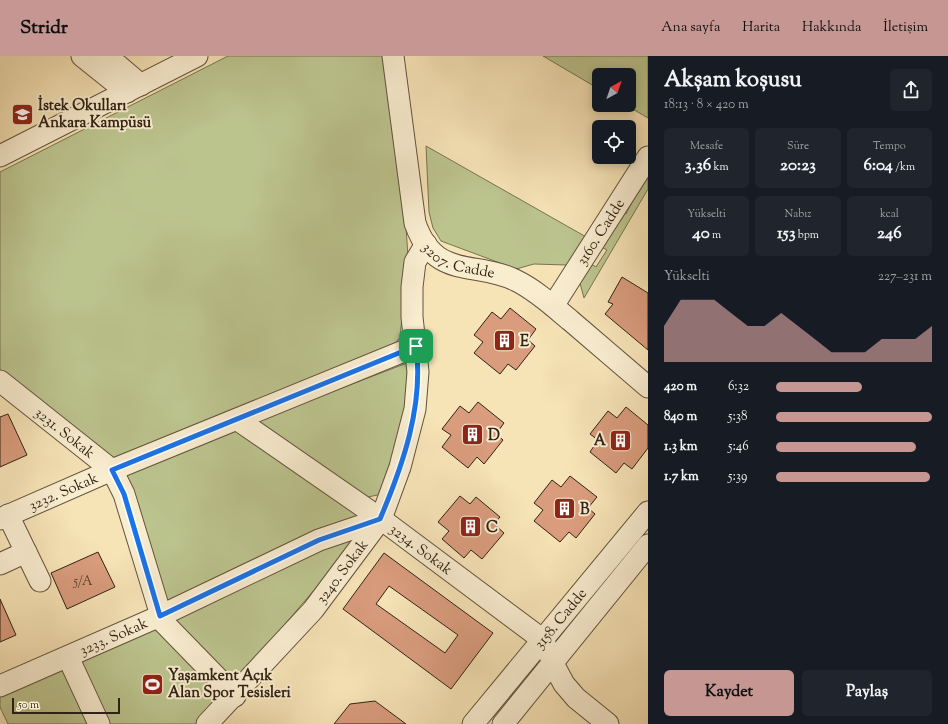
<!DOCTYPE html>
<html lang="tr">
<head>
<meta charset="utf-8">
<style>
	:root { --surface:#171b24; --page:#20242c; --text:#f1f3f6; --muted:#9ea1a6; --accent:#c59692 }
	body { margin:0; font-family:"Sorts Mill Goudy",serif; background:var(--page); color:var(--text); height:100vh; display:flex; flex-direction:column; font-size:15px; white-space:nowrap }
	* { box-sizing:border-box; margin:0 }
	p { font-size:13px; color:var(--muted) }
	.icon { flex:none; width:22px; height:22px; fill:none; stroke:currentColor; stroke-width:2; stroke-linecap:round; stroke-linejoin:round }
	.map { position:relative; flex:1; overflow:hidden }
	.drawer { display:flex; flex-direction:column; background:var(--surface); width:300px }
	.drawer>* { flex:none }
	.needle { width:26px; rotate:40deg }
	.fabs { position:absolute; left:592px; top:12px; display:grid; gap:8px }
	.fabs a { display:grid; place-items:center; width:44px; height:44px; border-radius:6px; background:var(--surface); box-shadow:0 2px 10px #0003; font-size:20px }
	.scale { position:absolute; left:12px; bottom:10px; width:108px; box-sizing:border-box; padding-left:4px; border:2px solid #302315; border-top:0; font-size:11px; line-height:14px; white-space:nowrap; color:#302315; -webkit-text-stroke:3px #f9edd0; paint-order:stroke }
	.pin { position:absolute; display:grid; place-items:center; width:34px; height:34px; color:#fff; margin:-17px; border-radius:8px; box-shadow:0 2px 6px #0006 }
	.round { display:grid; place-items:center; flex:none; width:42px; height:42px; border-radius:6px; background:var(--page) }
	.headline { display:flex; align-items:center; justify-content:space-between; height:68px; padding:0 16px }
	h1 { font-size:22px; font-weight:800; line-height:30px }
	.figures { display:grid; grid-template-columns:repeat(3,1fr); gap:6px; height:68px; padding:4px 16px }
	.figures div { display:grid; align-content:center; border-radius:6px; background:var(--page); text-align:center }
	.figures b { font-size:17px; font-weight:800 }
	.figures small { font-size:11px; font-weight:400 }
	.figures p { font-size:11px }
	.chart { height:112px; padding:8px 16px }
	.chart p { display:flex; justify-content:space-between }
	.chart svg { width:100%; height:72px; margin-top:4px; fill:var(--accent); opacity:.7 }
	.cta { display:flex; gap:8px; margin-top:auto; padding:8px 16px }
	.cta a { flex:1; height:46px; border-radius:6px; background:var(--accent); color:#111; font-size:16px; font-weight:800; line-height:46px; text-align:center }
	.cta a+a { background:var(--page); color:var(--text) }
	ul { padding:0 16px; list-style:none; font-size:13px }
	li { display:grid; grid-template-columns:64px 48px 1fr; align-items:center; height:30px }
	li i { height:10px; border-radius:5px; background:var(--accent) }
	header { display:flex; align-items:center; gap:24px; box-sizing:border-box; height:56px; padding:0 20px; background:var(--accent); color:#111 }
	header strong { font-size:19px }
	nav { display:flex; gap:22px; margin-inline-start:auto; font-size:14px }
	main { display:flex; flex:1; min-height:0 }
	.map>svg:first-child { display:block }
	.green { fill:#bcc48e; stroke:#767452 }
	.building { fill:#d99c7d; stroke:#302315; fill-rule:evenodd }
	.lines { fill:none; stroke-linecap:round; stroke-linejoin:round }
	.minor-casing { stroke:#62533d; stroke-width:23 }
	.minor { stroke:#f9edd0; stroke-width:21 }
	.route-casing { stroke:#fff; stroke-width:8 }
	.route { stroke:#1a73e8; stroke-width:5 }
	.labels { text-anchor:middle; stroke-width:4; stroke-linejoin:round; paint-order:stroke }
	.number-label { font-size:13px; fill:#5a412f }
	.poi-label { font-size:15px; font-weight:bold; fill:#302315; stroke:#f9edd0; text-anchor:start }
	.street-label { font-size:15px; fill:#302315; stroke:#f9edd0 }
</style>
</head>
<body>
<header>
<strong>Stridr</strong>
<nav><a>Ana sayfa</a><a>Harita</a><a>Hakkında</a><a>İletişim</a></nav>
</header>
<main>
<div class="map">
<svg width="648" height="668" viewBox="0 0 648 668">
	<rect width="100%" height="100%" fill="#f6e3b6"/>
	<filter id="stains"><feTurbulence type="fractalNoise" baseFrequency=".005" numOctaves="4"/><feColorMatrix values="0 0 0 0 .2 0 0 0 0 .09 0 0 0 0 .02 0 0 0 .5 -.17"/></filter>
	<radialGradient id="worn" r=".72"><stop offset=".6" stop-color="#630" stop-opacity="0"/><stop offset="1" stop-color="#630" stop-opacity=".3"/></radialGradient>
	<g class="green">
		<path d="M228 0H383L405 155 408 201 400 281 394 290 110 403 0 319V116Z"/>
		<path d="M543 0H648V62L626 49H629V19H599V33Z"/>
		<path d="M426 90 588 182 573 204 567 209 534 208 516 213 441 185 433 172 429 156Z"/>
		<path d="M648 113V133L584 242 580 227 586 205 596 211 607 194 596 188 618 155 626 158Z"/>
		<path d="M407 307 408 335 402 370 382 438 368 441 256 367 258 364Z"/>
		<path d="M232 374H240L369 461 366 474 235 626 172 566 122 417Z"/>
		<path d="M156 572 224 637 198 668H108L82 608 84 604Z"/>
		<path d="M66 610 96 668H8L0 651V637Z"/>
	</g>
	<g class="building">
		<path d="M622 221 648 237V294L605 258 613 248 608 246Z"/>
		<path d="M510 252 536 273 528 284 535 290 516 314 508 308 500 318 474 297 483 286 474 279 492 256 501 263Z"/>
		<path d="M478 346 504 367 496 378 503 384 484 408 477 401 468 412 442 391 451 379 442 373 460 350 469 357Z"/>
		<path d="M626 351 648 369V392L632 413 624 407 616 417 590 396 598 384 590 378 608 355 617 362Z"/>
		<path d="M8 358 27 399 0 411V361Z"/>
		<path d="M570 420 597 441 588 452 595 458 576 482 569 476 560 486 534 465 543 454 534 447 552 424 561 431Z"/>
		<path d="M460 440 470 448 476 441 500 461 494 468 504 477 482 503 471 494 464 502 442 483 449 475 438 466Z"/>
		<path d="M98 496 115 531 67 553 51 517Z"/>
		<path d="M384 497 493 577 451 633 343 553ZM389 530 458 579 445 597 376 548Z"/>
		<path d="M0 543 16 579 0 586Z"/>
		<path d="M375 645 406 668H334L350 648Z"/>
	</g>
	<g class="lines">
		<defs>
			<g id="minor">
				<path d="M82 0 127 36"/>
				<path d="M107 0 141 29"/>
				<path id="s1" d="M393 0 415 167C435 225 476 204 517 225 537 235 554 251 571 265 597 287 622 309 648 331"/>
				<path d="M0 100 197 0"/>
				<path id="s2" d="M553 250 648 101"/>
				<path id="s3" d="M0 325 112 414 124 438 163 566 235 640"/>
				<path id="s4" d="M238 364 381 463 543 584 557 615 564 628 576 642 608 668"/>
				<path d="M8 459 40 525"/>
				<path id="s5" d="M0 463 112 414 416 290"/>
				<path d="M0 508 26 496"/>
				<path d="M68 601 99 668"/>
				<path id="s6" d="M0 630 160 560 319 484 381 463"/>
				<path id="s7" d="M207 668 313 554 381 463 400 411 415 353 418 316 412 261V231L415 206 426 188"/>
				<path id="s8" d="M473 668 648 456"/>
				<path d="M503 668 648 489"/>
			</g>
		</defs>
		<use href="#minor" class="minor-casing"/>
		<use href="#minor" class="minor"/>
	</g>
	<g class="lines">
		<defs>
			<path id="route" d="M416 290C424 349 403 409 380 463L319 484 160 560 124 438 112 414Z"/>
		</defs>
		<use href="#route" class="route-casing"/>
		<use href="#route" class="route"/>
	</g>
	<defs>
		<symbol id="school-square" viewBox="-11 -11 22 22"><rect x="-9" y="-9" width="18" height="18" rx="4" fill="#8f2418" stroke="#f9edd0"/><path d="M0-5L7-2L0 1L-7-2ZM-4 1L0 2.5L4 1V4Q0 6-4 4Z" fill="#fff"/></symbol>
		<symbol id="building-square" viewBox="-11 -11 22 22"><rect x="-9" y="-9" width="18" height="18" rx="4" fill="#8f2418" stroke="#f9edd0"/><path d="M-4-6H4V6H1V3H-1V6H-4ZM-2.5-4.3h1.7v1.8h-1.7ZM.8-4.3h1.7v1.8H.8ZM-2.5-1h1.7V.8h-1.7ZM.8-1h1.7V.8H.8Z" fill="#fff"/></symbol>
		<symbol id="stadium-square" viewBox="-11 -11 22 22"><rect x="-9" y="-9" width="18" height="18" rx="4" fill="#8f2418" stroke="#f9edd0"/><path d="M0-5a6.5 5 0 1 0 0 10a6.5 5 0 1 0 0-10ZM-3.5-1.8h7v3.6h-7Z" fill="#fff"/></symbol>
	</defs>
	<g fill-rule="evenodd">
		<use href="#school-square" x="10" y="46" width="25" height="25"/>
		<use href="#building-square" x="492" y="272" width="25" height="25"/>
		<use href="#building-square" x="460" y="366" width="25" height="25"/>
		<use href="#building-square" x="608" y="372" width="25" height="25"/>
		<use href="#building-square" x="552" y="440" width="25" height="25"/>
		<use href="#building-square" x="458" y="458" width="25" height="25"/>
		<use href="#stadium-square" x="140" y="616" width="25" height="25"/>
	</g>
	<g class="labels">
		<g class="number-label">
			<text x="83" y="529">5/A</text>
		</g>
		<g class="poi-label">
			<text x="38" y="54">İstek Okulları<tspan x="38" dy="17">Ankara Kampüsü</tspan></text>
			<text x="520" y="290">E</text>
			<text x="488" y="384">D</text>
			<text x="606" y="389" text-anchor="end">A</text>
			<text x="580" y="458">B</text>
			<text x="486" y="476">C</text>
			<text x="168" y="624">Yaşamkent Açık<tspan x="168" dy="17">Alan Spor Tesisleri</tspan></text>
		</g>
		<g class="street-label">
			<text dy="5" stroke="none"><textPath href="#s2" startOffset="88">3160. Cadde</textPath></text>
			<text dy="5" stroke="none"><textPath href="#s1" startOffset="231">3207. Cadde</textPath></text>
			<text dy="5" stroke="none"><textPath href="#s3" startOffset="83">3231. Sokak</textPath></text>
			<text dy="5" stroke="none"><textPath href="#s5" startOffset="69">3232. Sokak</textPath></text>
			<text dy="5" stroke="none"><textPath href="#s4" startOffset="224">3234. Sokak</textPath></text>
			<text dy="5" stroke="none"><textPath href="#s7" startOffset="204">3240. Sokak</textPath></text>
			<text dy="5" stroke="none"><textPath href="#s8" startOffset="137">3158. Cadde</textPath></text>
			<text dy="5" stroke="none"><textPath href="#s6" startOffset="124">3233. Sokak</textPath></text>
		</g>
	</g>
	<rect width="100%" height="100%" filter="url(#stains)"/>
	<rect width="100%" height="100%" fill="url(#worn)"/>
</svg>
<div class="fabs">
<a><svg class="needle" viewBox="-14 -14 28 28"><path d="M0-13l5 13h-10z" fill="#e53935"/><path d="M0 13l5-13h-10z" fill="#9ea1a6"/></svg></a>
<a><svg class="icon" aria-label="locate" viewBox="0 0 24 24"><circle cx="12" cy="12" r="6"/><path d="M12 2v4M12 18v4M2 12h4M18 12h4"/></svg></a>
</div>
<div class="scale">50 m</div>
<div class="pin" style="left:416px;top:290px;background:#1e9e55"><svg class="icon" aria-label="arrive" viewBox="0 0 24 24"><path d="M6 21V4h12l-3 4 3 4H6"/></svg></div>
</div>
<section class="drawer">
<div class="headline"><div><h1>Akşam koşusu</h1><p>18:13 · 8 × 420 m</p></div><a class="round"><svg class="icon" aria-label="share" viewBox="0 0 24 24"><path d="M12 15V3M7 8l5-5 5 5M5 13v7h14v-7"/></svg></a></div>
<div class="figures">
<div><p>Mesafe</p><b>3.36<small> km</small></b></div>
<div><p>Süre</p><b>20:23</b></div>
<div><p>Tempo</p><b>6:04<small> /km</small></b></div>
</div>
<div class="figures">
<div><p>Yükselti</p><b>40<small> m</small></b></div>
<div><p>Nabız</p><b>153<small> bpm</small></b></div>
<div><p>kcal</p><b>246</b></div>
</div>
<div class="chart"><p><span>Yükselti</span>227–231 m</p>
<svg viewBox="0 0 160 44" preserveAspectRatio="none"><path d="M0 44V22L10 6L20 6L30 6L40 14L50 22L60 22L70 14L80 22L90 30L100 38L110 38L120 38L130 30L140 30L150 30L160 22V44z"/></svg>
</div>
<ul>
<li><b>420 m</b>6:32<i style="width:55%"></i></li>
<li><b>840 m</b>5:38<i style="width:100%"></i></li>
<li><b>1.3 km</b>5:46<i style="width:90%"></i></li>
<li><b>1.7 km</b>5:39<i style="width:99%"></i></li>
</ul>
<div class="cta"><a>Kaydet</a><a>Paylaş</a></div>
</section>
</main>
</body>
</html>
